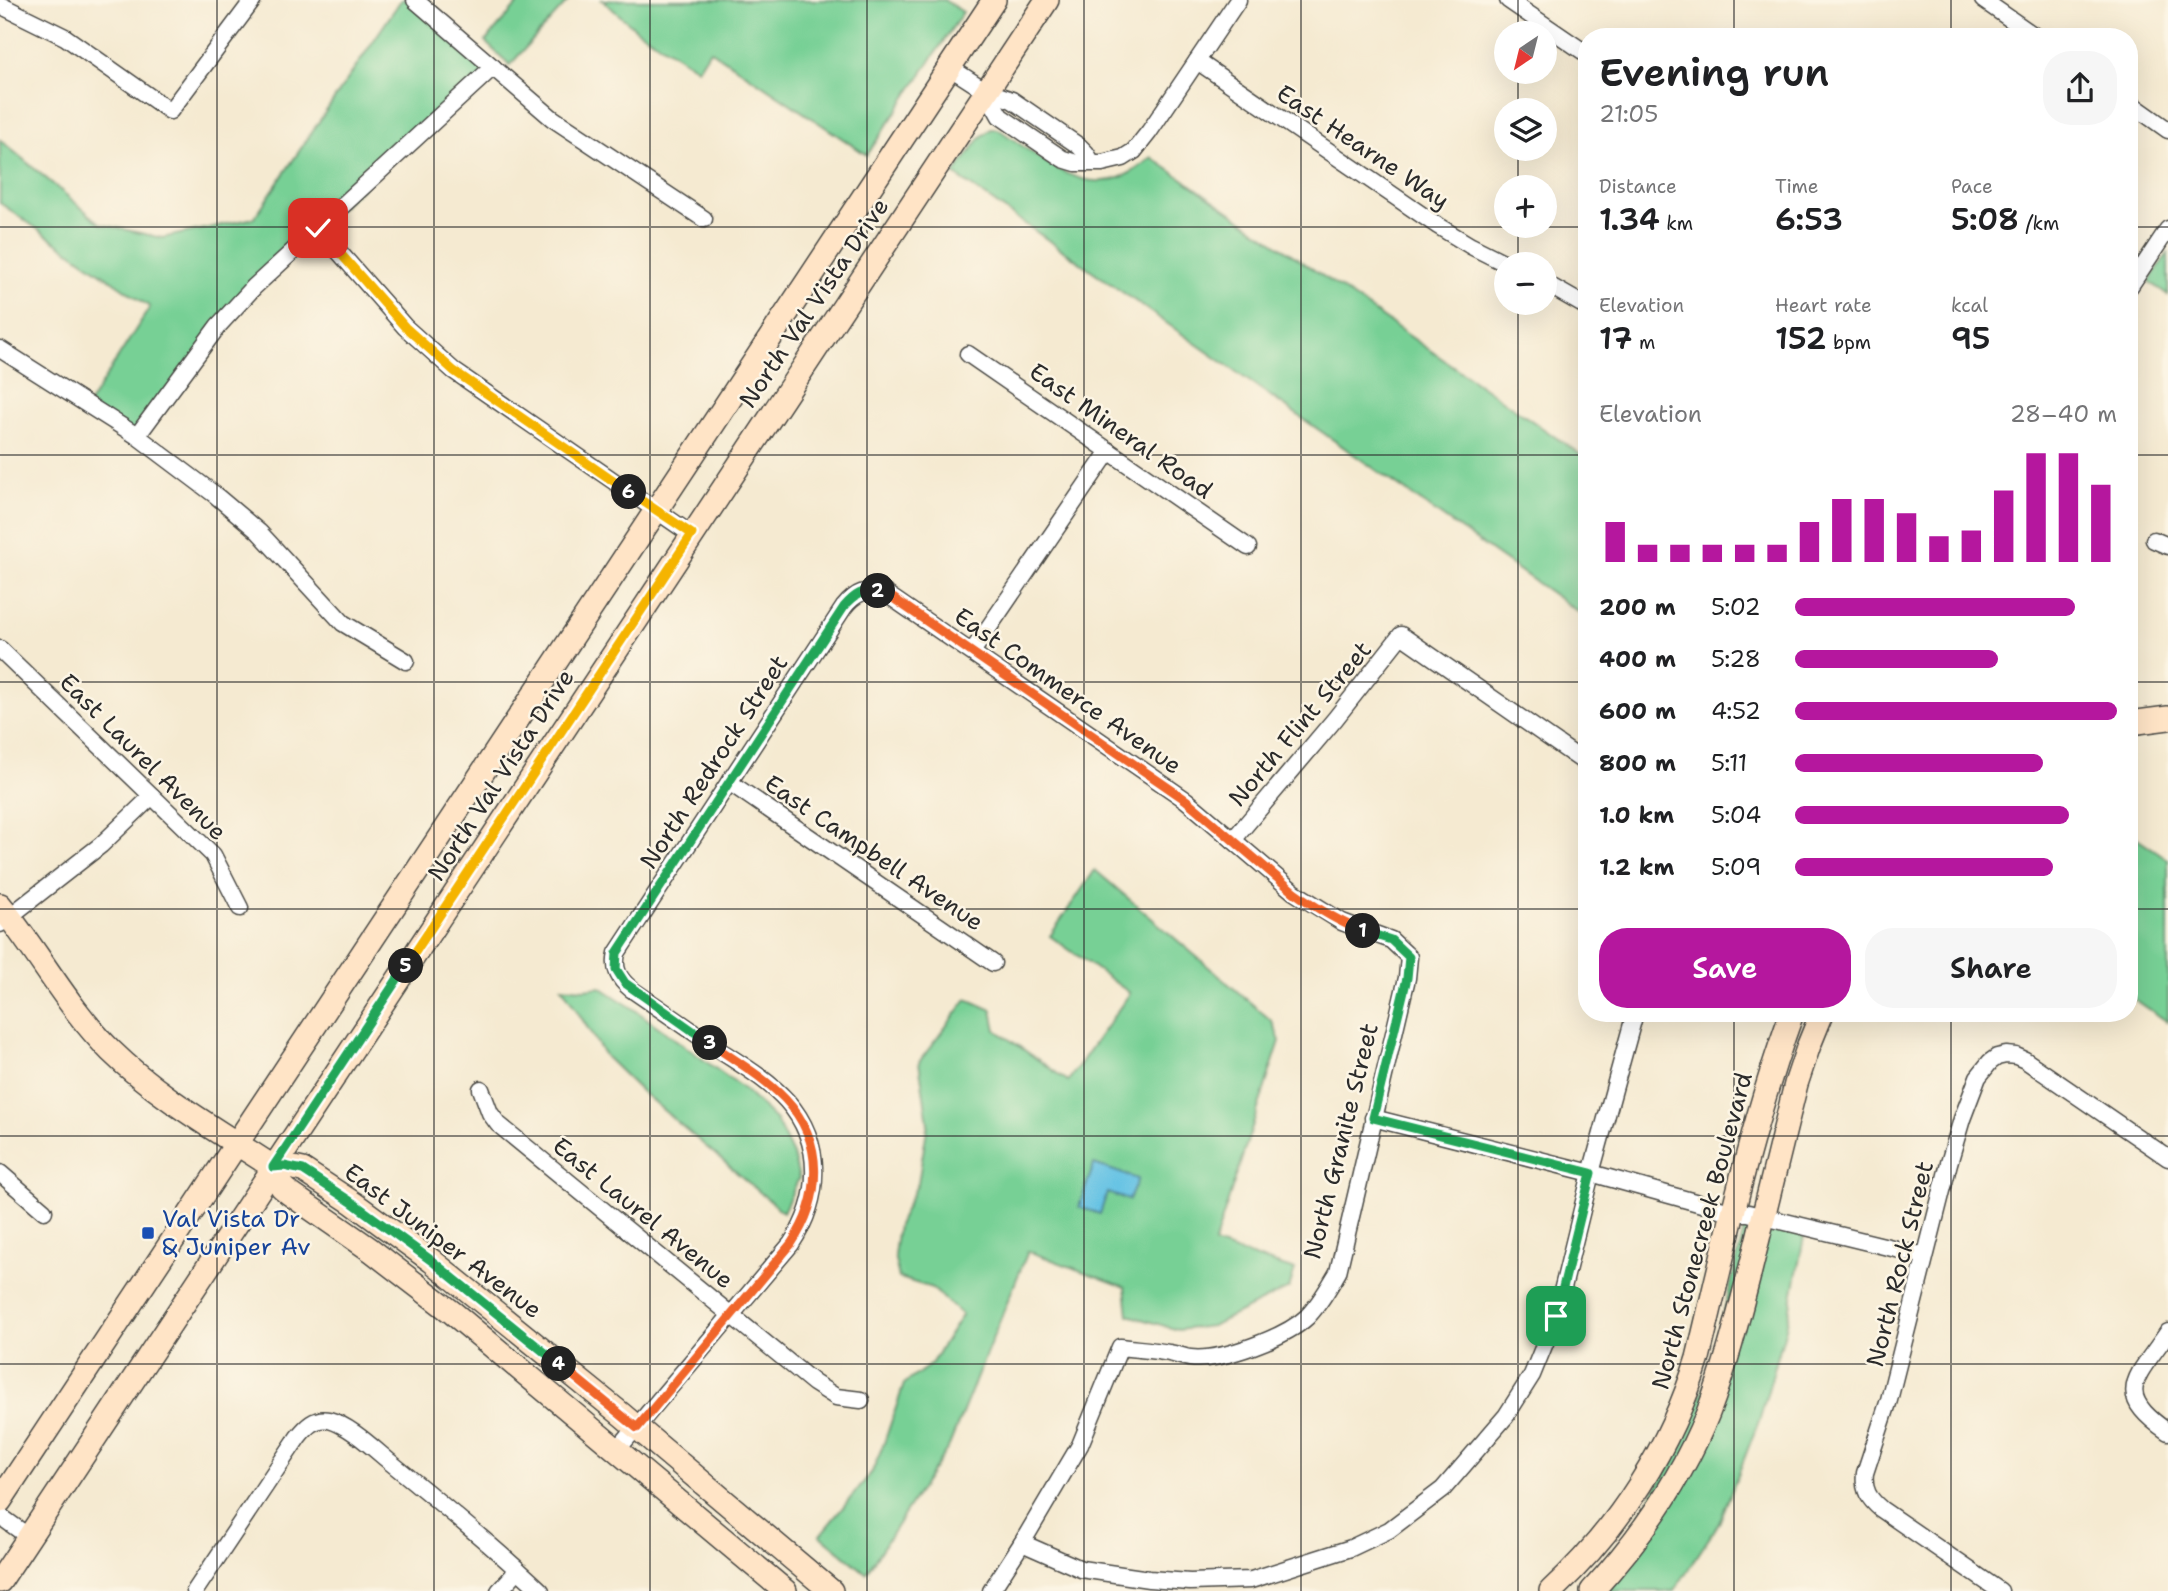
<!DOCTYPE html>
<html lang="en">
<head>
<meta charset="utf-8">
<style>
	:root { --surface:#fff; --page:#f6f6f6; --text:#202124; --muted:#757577; --accent:#b5179e }
	body { margin:0; font-family:"Shantell Sans",sans-serif; background:var(--page); color:var(--text); height:100vh; display:flex; flex-direction:column; font-size:26px; white-space:nowrap }
	* { box-sizing:border-box; margin:0 }
	p { font-size:23px; color:var(--muted) }
	.icon { flex:none; width:38px; height:38px; fill:none; stroke:currentColor; stroke-width:2; stroke-linecap:round; stroke-linejoin:round }
	.map { position:relative; flex:1; overflow:hidden }
	.side { position:absolute; left:1578px; top:28px; width:560px; height:994px; display:flex; flex-direction:column; background:var(--surface); border-radius:28px; box-shadow:0 7px 28px #0002 }
	.side>* { flex:none }
	.needle { width:46px; rotate:215deg }
	.controls { position:absolute; left:1494px; top:21px; display:grid; gap:14px }
	.controls a { display:grid; place-items:center; width:63px; height:63px; border-radius:50%; background:var(--surface); box-shadow:0 7px 28px #0002; font-size:35px }
	.pin { position:absolute; display:grid; place-items:center; width:60px; height:60px; color:#fff; margin:-30px; border-radius:14px; box-shadow:0 4px 10px #0006 }
	.km { position:absolute; width:35px; height:35px; margin:-18px; border-radius:50%; background:#222; color:#fff; font-size:19px; line-height:35px; text-align:center }
	.round { display:grid; place-items:center; flex:none; width:74px; height:74px; border-radius:28px; background:var(--page) }
	.overview { display:flex; align-items:center; justify-content:space-between; height:119px; padding:0 21px }
	h1 { font-size:38px; font-weight:600; line-height:52px }
	.figures { display:grid; grid-template-columns:repeat(3,1fr); gap:10px; height:119px; padding:7px 21px }
	.figures div { display:grid; align-content:center }
	.figures b { font-size:30px; font-weight:600 }
	.figures small { font-size:19px; font-weight:400 }
	.figures p { font-size:19px }
	.chart { height:196px; padding:14px 21px }
	.chart p { display:flex; justify-content:space-between }
	.chart svg { width:100%; height:126px; margin-top:7px; stroke:var(--accent); stroke-width:6 }
	.button { display:flex; gap:14px; margin-top:auto; padding:14px 21px }
	.button a { flex:1; height:80px; border-radius:28px; background:var(--accent); color:#fff; font-size:28px; font-weight:600; line-height:80px; text-align:center }
	.button a+a { background:var(--page); color:var(--text) }
	ul { padding:0 21px; list-style:none; font-size:23px }
	li { display:grid; grid-template-columns:112px 84px 1fr; align-items:center; height:52px }
	li i { height:18px; border-radius:9px; background:var(--accent) }
	.map>svg:first-child { display:block }
	.green { fill:#77d095; stroke:#517e60; stroke-width:2 }
	.water { fill:#66c3e4; stroke:#487788; stroke-width:2 }
	.lines { fill:none; stroke-linecap:round; stroke-linejoin:round }
	.street-casing { stroke:#494844; stroke-width:19 }
	.secondary-casing { stroke:#494844; stroke-width:26 }
	.street { stroke:#fff; stroke-width:16 }
	.secondary { stroke:#ffe4c6; stroke-width:23 }
	.split-1-casing { stroke:#fff; stroke-width:14 }
	.split-2-casing { stroke:#fff; stroke-width:14 }
	.split-3-casing { stroke:#fff; stroke-width:14 }
	.split-4-casing { stroke:#fff; stroke-width:14 }
	.split-5-casing { stroke:#fff; stroke-width:14 }
	.split-6-casing { stroke:#fff; stroke-width:14 }
	.split-7-casing { stroke:#fff; stroke-width:14 }
	.split-1 { stroke:#22a559; stroke-width:9 }
	.split-2 { stroke:#f0652b; stroke-width:9 }
	.split-3 { stroke:#22a559; stroke-width:9 }
	.split-4 { stroke:#f0652b; stroke-width:9 }
	.split-5 { stroke:#22a559; stroke-width:9 }
	.split-6 { stroke:#f5b400; stroke-width:9 }
	.split-7 { stroke:#f5b400; stroke-width:9 }
	.grid { fill:none; stroke:#2b2b2b; stroke-width:2; stroke-opacity:0.55 }
	.transit-dot { fill:#1a4fb4; stroke:#fcf5e5; stroke-width:2.5 }
	.labels { text-anchor:middle; stroke-width:5; stroke-linejoin:round; paint-order:stroke }
	.street-label { font-size:24px; fill:#2b2b2b; stroke:#fcf5e5 }
	.transit-label { font-size:24px; fill:#164399; stroke:#fcf5e5; text-anchor:start }
</style>
</head>
<body>
<div class="map">
<svg width="2168" height="1591" viewBox="0 0 2168 1591">
	<rect width="100%" height="100%" fill="#fcf5e5"/>
	<filter id="ink" filterUnits="userSpaceOnUse"><feTurbulence type="fractalNoise" baseFrequency=".0143" numOctaves="2"/><feDisplacementMap in="SourceGraphic" scale="14" xChannelSelector="R" yChannelSelector="G"/><feConvolveMatrix kernelMatrix="1 2 1 2 8 2 1 2 1" color-interpolation-filters="sRGB"/></filter>
	<filter id="wash" filterUnits="userSpaceOnUse"><feTurbulence type="fractalNoise" baseFrequency=".00686" numOctaves="4" result="noise"/><feDisplacementMap in="SourceGraphic" scale="28" xChannelSelector="R" yChannelSelector="G"/><feGaussianBlur stdDeviation="1.57" result="paint"/><feColorMatrix in="noise" values="0 0 0 0 0 0 0 0 0 0 0 0 0 0 0 0 0 1.4 0 .05"/><feComposite in="paint" operator="in"/></filter>
	<g filter="url(#wash)">
		<rect width="100%" height="100%" fill="#f5ead1"/>
		<g class="green">
			<path d="M401 0H415L493 67 254 287 137 436 88 405 150 307 0 203V140L101 224 162 238 254 218Z"/>
			<path d="M521 0H569L510 65 485 42Z"/>
			<path d="M602 0H944L963 12 867 155 710 50 698 69 637 30Z"/>
			<path d="M991 129H998C1049 163 1096 211 1151 157L1587 459V618L954 174 981 137Z"/>
			<path d="M2168 253V295L2149 281Z"/>
			<path d="M2130 833 2168 859V1022L2130 996Z"/>
			<path d="M1095 870 1272 1021 1280 1041 1214 1244 1295 1270 1289 1288 1212 1326 1178 1330 1128 1315 1125 1287 1028 1251 949 1446 866 1573 820 1535 872 1472 884 1443 904 1384 931 1364 962 1315 932 1288 899 1278 894 1255 898 1225 918 1183 928 1123 919 1062 967 999 992 1010 996 1030 1068 1081 1130 993 1050 936Z"/>
			<path d="M562 987 584 989 600 987 631 1007 745 1090 776 1120 793 1155 799 1178 783 1212 642 1092 606 1057Z"/>
			<path d="M1748 1213 1806 1227 1786 1328 1760 1418 1719 1523 1674 1591H1576L1599 1569 1633 1528 1677 1452 1709 1374Z"/>
		</g>
		<path class="water" d="M1094 1164 1138 1179 1129 1200 1107 1193 1100 1214 1079 1207Z"/>
	</g>
	<g filter="url(#ink)">
		<g class="lines">
			<defs>
				<g id="street">
					<path d="M415 0 552 118 704 219"/>
					<path d="M1508 0 1587 54"/>
					<path d="M1983 0 2036 37"/>
					<path d="M0 5 65 37 170 111 253 0"/>
					<path d="M1197 61 1438 226 1471 246 1507 264"/>
					<path d="M949 67 986 91 1012 100 1079 146 1086 153 1091 161"/>
					<path d="M986 91 1000 116 1063 159 1076 163H1102L1123 158 1134 151 1149 132 1238 0"/>
					<path d="M2130 103 2168 130"/>
					<path d="M318 228 405 327 454 371 692 535"/>
					<path d="M1545 283 1587 307"/>
					<path d="M2130 286 2168 229"/>
					<path d="M0 349 137 436 214 494 259 532 343 623 406 661"/>
					<path d="M968 354 1248 547"/>
					<path d="M137 436 218 326 254 287 493 67"/>
					<path d="M2154 540 2168 546"/>
					<path d="M0 649 213 855 240 908"/>
					<path d="M972 652 1109 451"/>
					<path d="M729 782 993 963"/>
					<path d="M1233 840 1335 719 1401 635 1587 764"/>
					<path d="M0 924 101 845 152 796"/>
					<path d="M481 1089 490 1113 498 1124 814 1383 836 1397 861 1400"/>
					<path d="M1373 1118 1591 1173 1734 1213H1748L1925 1256"/>
					<path d="M0 1173 44 1211"/>
					<path d="M2168 1332C2137 1378 2111 1393 2168 1432"/>
					<path d="M617 1450 791 1244C821 1199 824 1143 787 1101 768 1080 742 1065 719 1050 690 1029 660 1009 631 989 619 979 613 969 617 953L844 607C856 592 867 588 885 593L1186 800 1294 892 1342 922 1391 940 1409 957 1407 978 1338 1272C1329 1287 1320 1304 1307 1317 1286 1337 1220 1362 1190 1358 1183 1357 1176 1354 1169 1353 1153 1350 1136 1349 1120 1347L1080 1445 1022 1543 991 1591"/>
					<path d="M0 1516 29 1537"/>
					<path d="M1022 1543 1081 1569 1149 1579 1190 1582 1251 1580 1351 1548 1389 1530 1443 1489 1506 1416 1532 1375 1556 1316 1591 1173 1635 1013"/>
					<path d="M195 1591 298 1437C306 1427 315 1417 329 1420 349 1425 374 1449 390 1462 442 1504 493 1546 541 1591"/>
					<path d="M499 1591 518 1570"/>
					<path d="M2000 1591 1881 1509C1869 1499 1863 1490 1865 1473L1889 1400 1949 1163 1962 1119 1978 1077 1990 1062 1997 1057 2006 1055 2016 1056 2025 1060 2168 1158"/>
				</g>
				<g id="secondary">
					<path d="M2130 723 2168 718"/>
					<path d="M0 905C39 953 67 1007 111 1051 158 1097 218 1131 273 1167L282 1187 289 1193 371 1250 453 1313 785 1591"/>
					<path d="M273 1167 284 1166 303 1170 353 1203 432 1261 621 1414 831 1591"/>
					<path d="M0 1501 994 0"/>
					<path d="M0 1581 1047 0"/>
					<path d="M1551 1591C1620 1527 1671 1447 1698 1358 1726 1242 1751 1125 1792 1013"/>
					<path d="M1592 1591C1640 1539 1681 1480 1708 1413 1725 1369 1737 1322 1749 1275 1765 1212 1780 1148 1796 1084L1809 1045 1822 1013"/>
				</g>
			</defs>
			<use href="#street" class="street-casing"/>
			<use href="#secondary" class="secondary-casing"/>
			<use href="#street" class="street"/>
			<use href="#secondary" class="secondary"/>
		</g>
	</g>
	<g class="lines" filter="url(#ink)">
		<defs>
			<path id="split-1" d="M1363 931 1391 940 1409 957 1407 978 1373 1118 1591 1173 1556 1316"/>
			<path id="split-2" d="M878 591 893 598 1186 800 1294 892C1315 907 1338 922 1363 931"/>
			<path id="split-3" d="M710 1043 625 983 616 969 617 953 844 607C854 595 863 589 878 591"/>
			<path id="split-4" d="M559 1364 637 1428 791 1244C822 1198 825 1141 785 1099 764 1077 736 1061 710 1043"/>
			<path id="split-5" d="M406 966 273 1167 284 1166 303 1170 353 1203 432 1261 559 1364"/>
			<path id="split-6" d="M406 966 692 534 629 492"/>
			<path id="split-7" d="M318 228 405 327 454 371 629 492"/>
		</defs>
		<use href="#split-1" class="split-1-casing"/>
		<use href="#split-2" class="split-2-casing"/>
		<use href="#split-3" class="split-3-casing"/>
		<use href="#split-4" class="split-4-casing"/>
		<use href="#split-5" class="split-5-casing"/>
		<use href="#split-6" class="split-6-casing"/>
		<use href="#split-7" class="split-7-casing"/>
		<use href="#split-1" class="split-1"/>
		<use href="#split-2" class="split-2"/>
		<use href="#split-3" class="split-3"/>
		<use href="#split-4" class="split-4"/>
		<use href="#split-5" class="split-5"/>
		<use href="#split-6" class="split-6"/>
		<use href="#split-7" class="split-7"/>
	</g>
	<path class="grid" d="M217 0V1591M434 0V1591M650 0V1591M867 0V1591M1084 0V1591M1301 0V1591M1518 0V33M1734 0V37M1951 0V37M1518 72V110M1518 149V187M1518 226V264M0 227H1587M2130 227H2168M1518 303V1591M0 455H1587M2130 455H2168M0 682H1587M2130 682H2168M0 909H1587M2130 909H2168M1734 1013V1591M1951 1013V1591M0 1136H2168M0 1364H2168"/>
	<rect class="transit-dot" x="141" y="1226" width="14" height="14" rx="3.5"/>
	<g class="labels">
		<g class="street-label">
			<text transform="translate(1363 147) rotate(34)" y="8">East Hearne Way</text>
			<text transform="translate(814 303) rotate(-56)" y="8">North Val Vista Drive</text>
			<text transform="translate(1121 431) rotate(35)" y="8">East Mineral Road</text>
			<text transform="translate(1068 691) rotate(35)" y="8">East Commerce Avenue</text>
			<text transform="translate(1300 724) rotate(-50)" y="8">North Flint Street</text>
			<text transform="translate(143 757) rotate(45)" y="8">East Laurel Avenue</text>
			<text transform="translate(714 762) rotate(-57)" y="8">North Redrock Street</text>
			<text transform="translate(501 775) rotate(-57)" y="8">North Val Vista Drive</text>
			<text transform="translate(874 853) rotate(34)" y="8">East Campbell Avenue</text>
			<text transform="translate(1341 1141) rotate(-76)" y="8">North Granite Street</text>
			<text transform="translate(643 1213) rotate(39)" y="8">East Laurel Avenue</text>
			<text transform="translate(1702 1231) rotate(-75)" y="8">North Stonecreek Boulevard</text>
			<text transform="translate(443 1241) rotate(37)" y="8">East Juniper Avenue</text>
			<text transform="translate(1900 1264) rotate(-76)" y="8">North Rock Street</text>
		</g>
		<g class="transit-label">
			<text x="162" y="1227">Val Vista Dr<tspan x="162" dy="28">&amp; Juniper Av</tspan></text>
		</g>
	</g>
</svg>
<div class="controls">
<a><svg class="needle" viewBox="-14 -14 28 28"><path d="M0-13l5 13h-10z" fill="#e53935"/><path d="M0 13l5-13h-10z" fill="#757577"/></svg></a>
<a><svg class="icon" aria-label="layers" viewBox="0 0 24 24"><path d="M12 4l9 5-9 5-9-5zM3 14l9 5 9-5"/></svg></a>
<a>+</a>
<a>−</a>
</div>
<div class="pin" style="left:1556px;top:1316px;background:#1e9e55"><svg class="icon" aria-label="arrive" viewBox="0 0 24 24"><path d="M6 21V4h12l-3 4 3 4H6"/></svg></div>
<div class="pin" style="left:318px;top:228px;background:#d93025"><svg class="icon" aria-label="check" viewBox="0 0 24 24"><path d="M5 12l5 5 9-10"/></svg></div>
<b class="km" style="left:1363px;top:931px">1</b>
<b class="km" style="left:878px;top:591px">2</b>
<b class="km" style="left:710px;top:1043px">3</b>
<b class="km" style="left:559px;top:1364px">4</b>
<b class="km" style="left:406px;top:966px">5</b>
<b class="km" style="left:629px;top:492px">6</b>
<section class="side">
<div class="overview"><div><h1>Evening run</h1><p>21:05</p></div><a class="round"><svg class="icon" aria-label="share" viewBox="0 0 24 24"><path d="M12 15V3M7 8l5-5 5 5M5 13v7h14v-7"/></svg></a></div>
<div class="figures">
<div><p>Distance</p><b>1.34<small> km</small></b></div>
<div><p>Time</p><b>6:53</b></div>
<div><p>Pace</p><b>5:08<small> /km</small></b></div>
</div>
<div class="figures">
<div><p>Elevation</p><b>17<small> m</small></b></div>
<div><p>Heart rate</p><b>152<small> bpm</small></b></div>
<div><p>kcal</p><b>95</b></div>
</div>
<div class="chart"><p><span>Elevation</span>28–40 m</p>
<svg viewBox="0 0 160 44" preserveAspectRatio="none"><path d="M5 44V30M15 44V38M25 44V38M35 44V38M45 44V38M55 44V38M65 44V30M75 44V22M85 44V22M95 44V27M105 44V35M115 44V33M125 44V19M135 44V6M145 44V6M155 44V17"/></svg>
</div>
<ul>
<li><b>200 m</b>5:02<i style="width:87%"></i></li>
<li><b>400 m</b>5:28<i style="width:63%"></i></li>
<li><b>600 m</b>4:52<i style="width:100%"></i></li>
<li><b>800 m</b>5:11<i style="width:77%"></i></li>
<li><b>1.0 km</b>5:04<i style="width:85%"></i></li>
<li><b>1.2 km</b>5:09<i style="width:80%"></i></li>
</ul>
<div class="button"><a>Save</a><a>Share</a></div>
</section>
</div>
</body>
</html>
